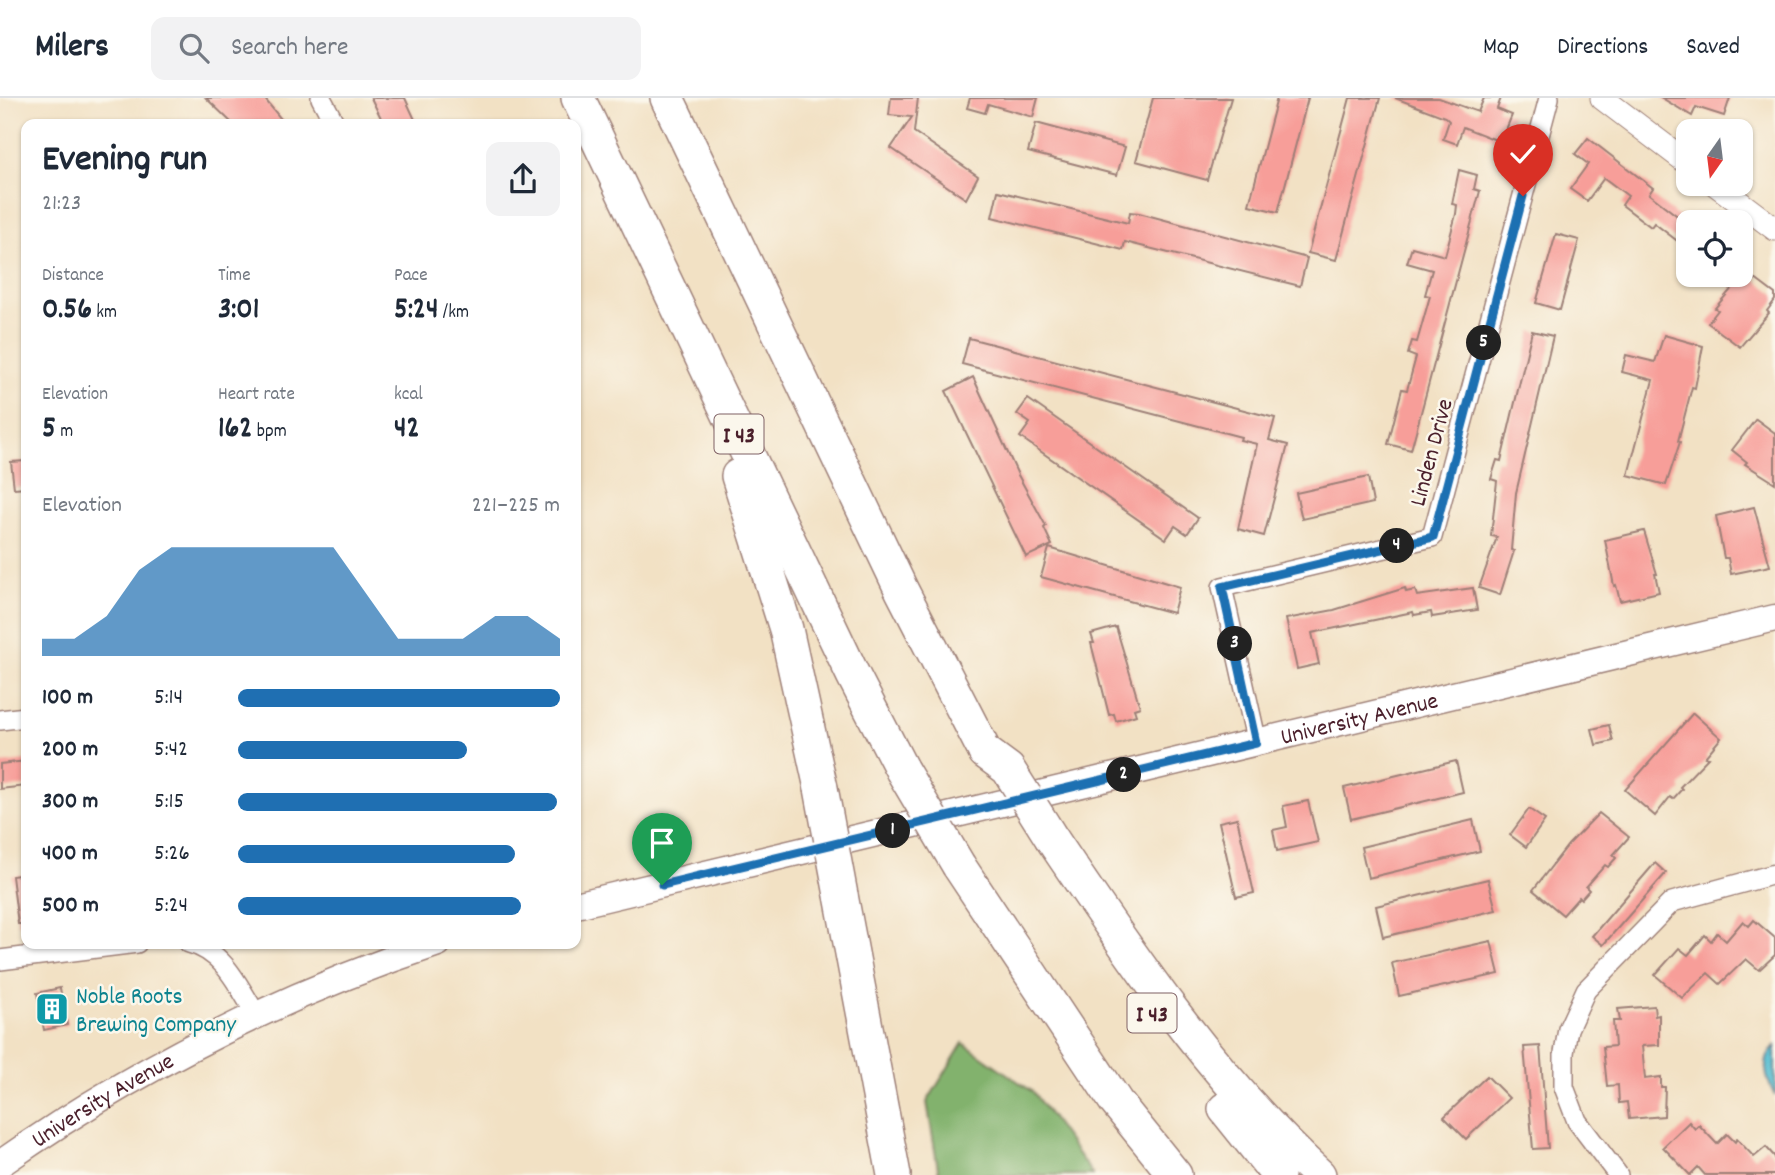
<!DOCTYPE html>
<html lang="en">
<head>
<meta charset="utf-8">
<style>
	:root { --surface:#fff; --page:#f2f2f3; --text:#1f2937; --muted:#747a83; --line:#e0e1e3; --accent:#1f6fb2 }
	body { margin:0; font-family:Dekko,sans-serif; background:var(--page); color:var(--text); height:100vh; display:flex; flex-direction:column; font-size:26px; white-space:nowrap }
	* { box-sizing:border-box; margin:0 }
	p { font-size:23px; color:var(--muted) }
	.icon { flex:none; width:38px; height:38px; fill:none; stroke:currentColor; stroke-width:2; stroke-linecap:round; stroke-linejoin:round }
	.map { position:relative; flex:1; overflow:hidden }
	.side { position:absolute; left:21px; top:21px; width:560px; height:830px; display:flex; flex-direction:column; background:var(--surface); border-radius:14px; box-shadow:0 2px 5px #0004 }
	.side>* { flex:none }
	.needle { width:46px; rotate:194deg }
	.tools { position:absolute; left:1676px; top:21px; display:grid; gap:14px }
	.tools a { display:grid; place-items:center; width:77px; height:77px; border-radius:14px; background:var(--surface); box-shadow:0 2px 5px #0004; font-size:35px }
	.pin { position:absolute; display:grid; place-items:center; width:60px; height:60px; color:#fff; margin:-72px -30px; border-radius:50% 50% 50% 0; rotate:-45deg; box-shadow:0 0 7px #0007 }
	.pin .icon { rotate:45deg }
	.km { position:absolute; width:35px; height:35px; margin:-18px; border-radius:50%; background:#222; color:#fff; font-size:19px; line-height:35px; text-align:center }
	.round { display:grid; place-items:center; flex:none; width:74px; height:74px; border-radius:14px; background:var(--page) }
	.head { display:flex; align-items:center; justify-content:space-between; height:119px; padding:0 21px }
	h1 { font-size:38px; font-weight:800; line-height:52px }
	.stats { display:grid; grid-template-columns:repeat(3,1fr); gap:10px; height:119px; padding:7px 21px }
	.stats div { display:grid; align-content:center }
	.stats b { font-size:30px; font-weight:800 }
	.stats small { font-size:19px; font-weight:400 }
	.stats p { font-size:19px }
	.chart { height:196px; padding:14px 21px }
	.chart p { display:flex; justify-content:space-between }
	.chart svg { width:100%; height:126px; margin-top:7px; fill:var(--accent); opacity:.7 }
	ul { padding:0 21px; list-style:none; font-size:23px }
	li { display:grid; grid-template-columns:112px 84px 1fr; align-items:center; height:52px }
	li i { height:18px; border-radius:9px; background:var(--accent) }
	header { display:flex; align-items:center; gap:42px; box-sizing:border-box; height:98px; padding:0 35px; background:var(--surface); border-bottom:2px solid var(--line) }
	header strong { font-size:33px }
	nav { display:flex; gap:38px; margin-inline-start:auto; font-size:24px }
	.search { width:490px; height:63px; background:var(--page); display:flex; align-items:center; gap:18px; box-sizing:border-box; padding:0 24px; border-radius:14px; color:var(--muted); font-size:26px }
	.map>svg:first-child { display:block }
	.forest { fill:#82b26d; stroke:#66684c; stroke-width:2 }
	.water { fill:#55bed2; stroke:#506e7e; stroke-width:2 }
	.building { fill:#f79e99 }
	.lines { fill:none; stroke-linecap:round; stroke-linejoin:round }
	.minor-casing { stroke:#9e8078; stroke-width:22 }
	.tertiary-casing { stroke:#9e8078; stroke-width:25 }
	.secondary-casing { stroke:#9e8078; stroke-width:29 }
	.motorway-casing { stroke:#9e8078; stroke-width:36 }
	.minor { stroke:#fff; stroke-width:19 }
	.tertiary { stroke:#fff; stroke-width:23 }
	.secondary { stroke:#fff; stroke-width:26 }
	.motorway { stroke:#fff; stroke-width:33 }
	.motorway-bridge-casing { stroke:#9e8078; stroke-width:36; stroke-linecap:butt }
	.motorway-bridge { stroke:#fff; stroke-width:33 }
	.route-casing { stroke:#fff; stroke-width:14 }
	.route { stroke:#1f6fb2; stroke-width:9 }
	.labels { text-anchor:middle; stroke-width:5; stroke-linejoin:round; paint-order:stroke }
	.shield { fill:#fbf7ec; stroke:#7f6065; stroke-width:2 }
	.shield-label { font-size:23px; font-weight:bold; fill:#4a1f2b }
	.street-label { font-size:24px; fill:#4a1f2b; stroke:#fbf7ec }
	.culture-label { font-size:24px; fill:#0d838f; stroke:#fbf7ec; text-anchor:start }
</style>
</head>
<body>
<header>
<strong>Milers</strong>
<div class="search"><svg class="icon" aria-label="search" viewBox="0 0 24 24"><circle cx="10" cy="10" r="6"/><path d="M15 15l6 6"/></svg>Search here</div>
<nav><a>Map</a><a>Directions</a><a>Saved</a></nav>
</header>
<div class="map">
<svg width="1775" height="1077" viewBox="0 0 1775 1077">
	<rect width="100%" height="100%" fill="#fbf7ec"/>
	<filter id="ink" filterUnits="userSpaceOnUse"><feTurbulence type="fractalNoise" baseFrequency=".0143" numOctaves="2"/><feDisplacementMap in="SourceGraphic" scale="14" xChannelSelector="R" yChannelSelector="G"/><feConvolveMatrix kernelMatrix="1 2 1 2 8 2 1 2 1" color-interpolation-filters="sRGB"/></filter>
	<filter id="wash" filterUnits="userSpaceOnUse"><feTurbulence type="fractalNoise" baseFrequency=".00686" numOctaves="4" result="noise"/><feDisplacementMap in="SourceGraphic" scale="28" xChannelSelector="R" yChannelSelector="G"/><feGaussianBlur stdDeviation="1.57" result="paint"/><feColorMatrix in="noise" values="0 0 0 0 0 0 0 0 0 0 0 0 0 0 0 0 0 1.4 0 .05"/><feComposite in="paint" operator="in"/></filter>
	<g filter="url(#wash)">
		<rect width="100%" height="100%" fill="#f2e1c4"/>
		<path class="forest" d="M963 945 1033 994 1093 1077H939L927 1004Z"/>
		<path class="water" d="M1775 948V998C1766 981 1760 963 1775 948Z"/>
		<g id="blocks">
			<g class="building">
				<path d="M206 0H264L285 26H233Z"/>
				<path d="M371 0H405L417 26H384Z"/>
				<path d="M891 0H918L914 34 978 78 966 101 891 50 912 19 889 17Z"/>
				<path d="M970 0H1038L1033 19 988 6 985 15 967 10Z"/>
				<path d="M1153 0H1231L1207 82 1136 63Z"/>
				<path d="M1277 0H1308L1278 114 1249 107Z"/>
				<path d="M1350 0H1380L1336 162 1308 155Z"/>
				<path d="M1395 0H1439L1478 14 1484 0H1501L1497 11 1512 17 1501 44 1463 29 1457 46 1443 41 1449 23 1445 19Z"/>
				<path d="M1662 0H1730L1724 18 1696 9 1692 18Z"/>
				<path d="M1036 25 1125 49 1117 77 1028 54Z"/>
				<path d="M1588 40 1653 90 1649 96 1689 127V152L1654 125 1651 129 1622 107 1628 98 1604 80 1587 103 1570 91 1588 66 1575 56Z"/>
				<path d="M1459 72 1477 77 1474 91 1480 93 1411 352 1388 346 1402 291 1407 292 1416 259 1408 256 1412 243 1417 244 1430 198 1425 197 1432 172 1407 165 1412 149 1445 158 1456 116 1457 107 1452 106Z"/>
				<path d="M998 93 1128 125 1130 114 1139 115 1307 160 1300 188 1125 144 1123 152 992 119Z"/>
				<path d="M1556 136 1579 142 1560 212 1536 205Z"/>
				<path d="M1746 174 1775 196V202L1767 213 1769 215 1740 249 1708 225 1718 212 1715 210Z"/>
				<path d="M1532 233 1553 238 1516 395 1511 452 1514 453 1500 497 1479 490 1497 439 1491 438 1497 383 1491 381 1497 362 1501 363Z"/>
				<path d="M1664 237 1703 248 1695 290 1692 289 1678 343 1680 344 1666 387 1628 377 1653 282 1622 274 1626 257 1655 264Z"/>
				<path d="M969 240 1275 320 1269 342 1288 347 1264 438 1238 431 1257 346 1240 342 1241 339 962 266Z"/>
				<path d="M973 279 1018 377 1046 428 1044 430 1052 447 1026 459 946 293Z"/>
				<path d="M1028 301 1198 420 1187 436 1175 428 1166 441 1020 339 1030 325 1017 316Z"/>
				<path d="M1756 321 1775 335V385L1745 366 1747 364 1732 352Z"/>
				<path d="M26 363V389L14 390 11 364Z"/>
				<path d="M1368 379 1373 405 1302 421 1296 395Z"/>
				<path d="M1754 409 1770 468 1731 476 1728 460H1724L1716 418Z"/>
				<path d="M1644 433 1657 476H1655L1659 494 1620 503 1616 487 1614 488 1605 442Z"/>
				<path d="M1049 450 1180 489 1173 515 1041 479Z"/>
				<path d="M1405 490 1406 494 1415 492 1417 498 1473 490 1477 512 1432 519 1431 514 1414 517 1413 514 1312 535 1319 566 1297 571 1286 521 1334 512Z"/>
				<path d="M1116 529 1140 609 1134 611 1136 617 1116 623 1114 616 1109 617 1091 545H1094L1091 536Z"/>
				<path d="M1693 615 1721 640 1705 659 1708 660 1680 689 1682 691 1673 701 1670 699 1655 718 1625 692Z"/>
				<path d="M1609 627 1613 643 1596 647 1592 631Z"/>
				<path d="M26 663V688L0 691V666Z"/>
				<path d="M1456 663 1463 694 1351 721 1344 690Z"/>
				<path d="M1308 703 1318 744 1277 753 1273 732 1287 729 1283 708Z"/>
				<path d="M1529 711 1545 722 1526 749 1510 737Z"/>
				<path d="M1599 715 1629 739 1613 757 1616 760 1608 769 1605 767 1586 789 1589 792 1581 801 1579 799 1563 817 1533 792 1568 747Z"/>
				<path d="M1237 720 1254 795 1236 799 1219 724Z"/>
				<path d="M1473 722 1480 753 1368 780 1361 749Z"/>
				<path d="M1655 765 1666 775 1603 847 1592 838Z"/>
				<path d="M26 776V826H18L12 778Z"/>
				<path d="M1488 781 1496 812 1383 839 1376 808Z"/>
				<path d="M1754 822 1775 840V857L1759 872 1746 861 1720 886 1708 875 1682 900 1655 877 1679 850 1688 857 1705 837 1711 843 1717 835 1726 843 1743 823 1749 828Z"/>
				<path d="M1491 843 1499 876 1399 898 1392 865Z"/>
				<path d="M60 890 67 927 44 932 37 895Z"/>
				<path d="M1654 908 1655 918 1659 917V947L1642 948 1645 981 1661 979V989H1665L1664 1018 1629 1021 1627 1004 1619 1005 1618 987 1607 988 1603 949 1615 948 1613 923H1620L1618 911Z"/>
				<path d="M1540 948 1548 1050 1533 1051 1524 949Z"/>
				<path d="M1487 978 1509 1000 1466 1041 1444 1019Z"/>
				<path d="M1689 1024 1695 1031 1699 1027 1717 1046 1727 1036 1735 1044 1737 1041 1754 1059 1766 1049 1775 1059V1077H1705L1698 1069 1690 1077 1663 1049Z"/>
			</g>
		</g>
	</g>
	<g filter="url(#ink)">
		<use href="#blocks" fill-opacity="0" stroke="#9e8078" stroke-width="2"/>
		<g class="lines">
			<defs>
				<g id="minor">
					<path d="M321 0 335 26"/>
					<path d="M0 622 26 619"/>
					<path d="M1257 645 1222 489 1432 439 1549 0"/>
					<path d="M189 845C223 853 238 887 255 915"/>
					<path d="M0 862 137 845"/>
					<path d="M1618 1077 1577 1023 1564 989V955L1568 931 1586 892 1672 804 1775 776"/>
				</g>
				<g id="tertiary">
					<path d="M1602 0 1689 66"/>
					<path d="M1715 86 1775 131"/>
				</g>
				<g id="secondary">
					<path id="s1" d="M576 807 1775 520"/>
					<path id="s2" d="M0 1066C135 971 281 897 438 845"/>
				</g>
				<g id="motorway">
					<path d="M578 0 853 577 902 672"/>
					<path d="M667 0 902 493 985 654"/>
					<path d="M738 378 786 531 821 690"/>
					<path d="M1052 741C1132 860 1213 980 1319 1077"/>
					<path d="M959 768 1116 1004 1175 1077"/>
					<path d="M841 797 894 1077"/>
					<path d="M1225 1011 1278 1077"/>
				</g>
			</defs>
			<use href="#minor" class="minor-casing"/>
			<use href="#tertiary" class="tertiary-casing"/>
			<use href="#secondary" class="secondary-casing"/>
			<use href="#motorway" class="motorway-casing"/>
			<use href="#minor" class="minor"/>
			<use href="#tertiary" class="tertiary"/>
			<use href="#secondary" class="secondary"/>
			<use href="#motorway" class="motorway"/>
			<defs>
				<g id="motorway-bridge">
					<path d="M985 654 1008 671 1052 741"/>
					<path d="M902 672 959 768"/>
					<path d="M821 690 841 797"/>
				</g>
			</defs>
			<use href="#motorway-bridge" class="motorway-bridge-casing"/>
			<use href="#motorway-bridge" class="motorway-bridge"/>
		</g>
	</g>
	<g class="lines" filter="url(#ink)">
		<defs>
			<path id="route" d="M662 787 1256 645 1222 489 1433 439 1523 98"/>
		</defs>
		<use href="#route" class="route-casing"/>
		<use href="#route" class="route"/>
	</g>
	<defs>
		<symbol id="building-square" viewBox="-11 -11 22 22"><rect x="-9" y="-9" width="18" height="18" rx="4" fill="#0f9aa8" stroke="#fbf7ec"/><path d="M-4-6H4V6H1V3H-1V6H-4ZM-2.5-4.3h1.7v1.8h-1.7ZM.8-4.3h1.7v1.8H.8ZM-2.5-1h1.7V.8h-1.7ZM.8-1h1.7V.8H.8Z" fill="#fff"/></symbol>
	</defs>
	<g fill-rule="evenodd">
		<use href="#building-square" x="33" y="892" width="38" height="38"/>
	</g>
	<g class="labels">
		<g class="shield">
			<rect x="714.5" y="316.5" width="49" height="39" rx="5"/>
			<rect x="1127.5" y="895.5" width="49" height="39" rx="5"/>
		</g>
		<g class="shield-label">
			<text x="739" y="344">I 43</text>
			<text x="1152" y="923">I 43</text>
		</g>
		<g class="street-label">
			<text transform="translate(1430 354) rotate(-75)" y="8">Linden Drive</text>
			<text dy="8" stroke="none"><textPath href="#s1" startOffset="805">University Avenue</textPath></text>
			<text dy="8" stroke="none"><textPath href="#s2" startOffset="121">University Avenue</textPath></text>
		</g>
		<g class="culture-label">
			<text x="76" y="905">Noble Roots<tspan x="76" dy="28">Brewing Company</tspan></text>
		</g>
	</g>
</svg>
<div class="tools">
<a><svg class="needle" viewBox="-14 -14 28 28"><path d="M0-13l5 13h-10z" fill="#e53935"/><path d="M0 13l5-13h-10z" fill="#747a83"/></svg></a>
<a><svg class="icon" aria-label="locate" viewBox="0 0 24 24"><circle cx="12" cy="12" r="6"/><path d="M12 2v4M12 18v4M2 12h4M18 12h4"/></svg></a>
</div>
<div class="pin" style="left:662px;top:787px;background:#1e9e55"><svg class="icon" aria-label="arrive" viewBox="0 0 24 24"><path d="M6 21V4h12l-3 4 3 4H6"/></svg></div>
<div class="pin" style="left:1523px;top:98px;background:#d93025"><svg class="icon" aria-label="check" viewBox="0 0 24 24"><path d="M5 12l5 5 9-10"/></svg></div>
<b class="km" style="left:893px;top:733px">1</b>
<b class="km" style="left:1124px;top:677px">2</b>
<b class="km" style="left:1235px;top:546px">3</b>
<b class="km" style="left:1397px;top:448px">4</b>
<b class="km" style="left:1484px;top:245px">5</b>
<section class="side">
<div class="head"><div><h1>Evening run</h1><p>21:23</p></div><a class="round"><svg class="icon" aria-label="share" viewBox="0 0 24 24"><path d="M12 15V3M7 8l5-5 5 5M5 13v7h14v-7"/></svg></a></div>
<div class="stats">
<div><p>Distance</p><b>0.56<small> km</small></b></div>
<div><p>Time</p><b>3:01</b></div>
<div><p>Pace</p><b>5:24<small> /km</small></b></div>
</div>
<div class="stats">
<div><p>Elevation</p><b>5<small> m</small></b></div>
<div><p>Heart rate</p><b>162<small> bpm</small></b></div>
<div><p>kcal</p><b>42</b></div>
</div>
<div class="chart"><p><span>Elevation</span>221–225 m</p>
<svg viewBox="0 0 160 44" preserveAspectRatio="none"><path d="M0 44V38L10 38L20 30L30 14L40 6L50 6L60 6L70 6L80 6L90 6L100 22L110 38L120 38L130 38L140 30L150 30L160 38V44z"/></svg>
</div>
<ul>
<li><b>100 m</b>5:14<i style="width:100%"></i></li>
<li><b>200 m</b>5:42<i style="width:71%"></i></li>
<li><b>300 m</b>5:15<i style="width:99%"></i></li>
<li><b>400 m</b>5:26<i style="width:86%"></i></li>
<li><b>500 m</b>5:24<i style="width:88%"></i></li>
</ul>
</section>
</div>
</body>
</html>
